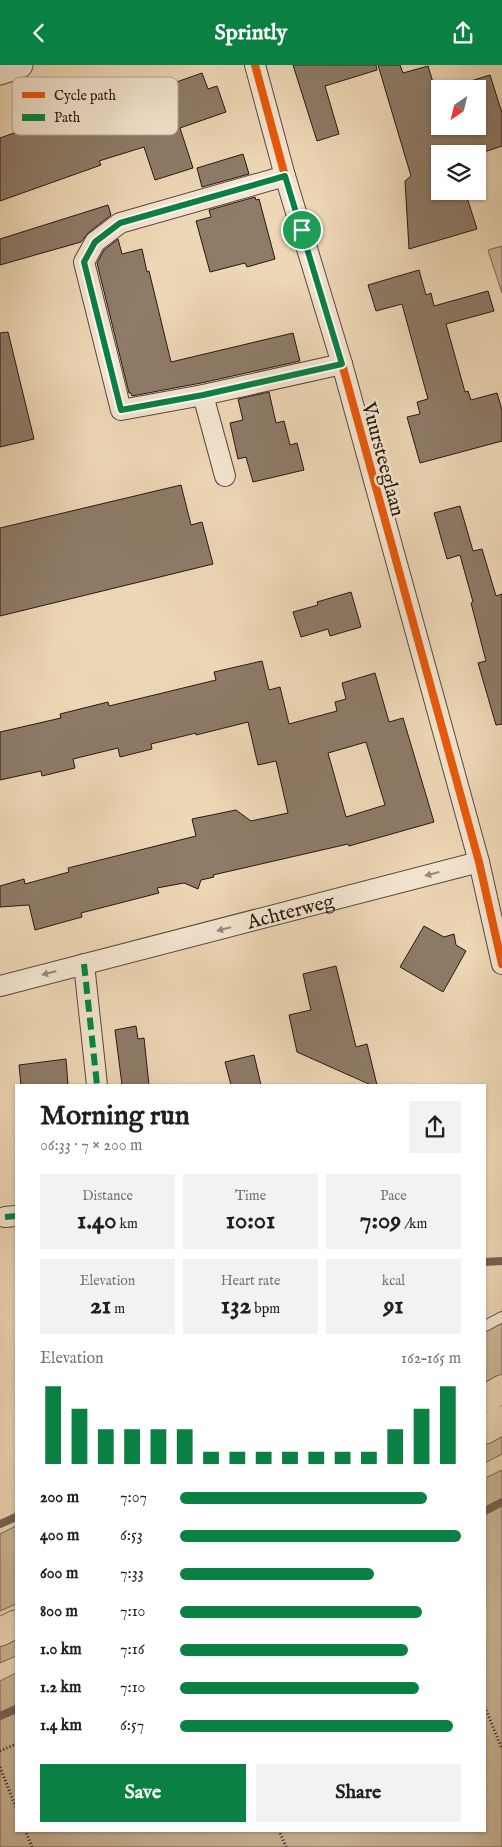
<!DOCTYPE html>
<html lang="en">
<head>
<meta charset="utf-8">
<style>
	:root { --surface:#fff; --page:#f2f2f2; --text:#202124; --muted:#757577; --accent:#0b8043 }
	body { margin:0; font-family:"IM FELL English",serif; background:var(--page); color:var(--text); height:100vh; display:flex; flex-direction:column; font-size:19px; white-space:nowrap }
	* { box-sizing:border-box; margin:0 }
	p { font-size:16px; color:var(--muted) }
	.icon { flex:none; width:28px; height:28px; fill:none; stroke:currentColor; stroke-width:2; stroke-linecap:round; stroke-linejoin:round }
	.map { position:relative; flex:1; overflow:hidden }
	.details { position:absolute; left:15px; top:1019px; width:471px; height:748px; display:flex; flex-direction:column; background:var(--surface); border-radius:0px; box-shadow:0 1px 4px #0004 }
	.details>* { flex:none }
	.needle { width:32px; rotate:215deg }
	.fabs { position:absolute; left:431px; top:15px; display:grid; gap:10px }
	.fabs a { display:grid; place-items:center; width:55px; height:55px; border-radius:0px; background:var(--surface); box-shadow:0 1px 4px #0004; font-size:25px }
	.pin { position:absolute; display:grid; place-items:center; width:42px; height:42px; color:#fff; margin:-21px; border:2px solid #fff; border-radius:50%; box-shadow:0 1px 5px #0007 }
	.round { display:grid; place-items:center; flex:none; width:52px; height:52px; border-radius:0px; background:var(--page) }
	.summary { display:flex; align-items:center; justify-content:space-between; height:85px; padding:0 25px }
	h1 { font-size:28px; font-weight:700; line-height:38px }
	.metrics { display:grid; grid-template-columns:repeat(3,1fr); gap:8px; height:85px; padding:5px 25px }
	.metrics div { display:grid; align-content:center; border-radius:0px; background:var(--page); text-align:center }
	.metrics b { font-size:25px; font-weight:700 }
	.metrics small { font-size:14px; font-weight:400 }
	.metrics p { font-size:14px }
	.chart { height:140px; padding:10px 25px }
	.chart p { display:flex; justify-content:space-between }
	.chart svg { width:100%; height:90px; margin-top:5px; stroke:var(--accent); stroke-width:6 }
	.primary-button { display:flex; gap:10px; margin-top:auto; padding:10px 25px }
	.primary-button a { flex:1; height:58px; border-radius:0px; background:var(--accent); color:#fff; font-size:20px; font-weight:700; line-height:58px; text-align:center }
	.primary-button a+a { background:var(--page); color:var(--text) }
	ul { padding:0 25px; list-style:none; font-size:16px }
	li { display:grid; grid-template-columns:80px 60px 1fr; align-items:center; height:38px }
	li i { height:12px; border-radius:6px; background:var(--accent) }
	header { display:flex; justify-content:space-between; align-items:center; height:65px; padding:0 25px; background:var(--accent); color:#fff; font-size:22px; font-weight:700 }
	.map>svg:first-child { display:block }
	.green { fill:#ccb79a; stroke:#7a6856 }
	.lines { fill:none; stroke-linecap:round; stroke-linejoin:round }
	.stream { stroke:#766454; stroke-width:8 }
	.building { fill:#8e7b68; stroke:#271813; fill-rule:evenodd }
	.service-casing { stroke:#59483c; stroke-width:12 }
	.minor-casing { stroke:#59483c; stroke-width:22 }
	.tertiary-casing { stroke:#59483c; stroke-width:27 }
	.primary-casing { stroke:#271813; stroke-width:29 }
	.path { stroke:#271813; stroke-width:3; stroke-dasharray:1 2.5; stroke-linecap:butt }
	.service { stroke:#f4e5d0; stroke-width:10 }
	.minor { stroke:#f4e5d0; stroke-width:20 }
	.tertiary { stroke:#f4e5d0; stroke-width:25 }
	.primary { stroke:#eed7b6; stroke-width:28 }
	.quiet { stroke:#00873e; stroke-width:6; stroke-dasharray:12 6; stroke-linecap:butt }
	.cycleway-casing { stroke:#f4e5d0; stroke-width:11 }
	.cycleway { stroke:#e8590c; stroke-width:8 }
	.oneway { fill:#98897b }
	.route-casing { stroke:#fff; stroke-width:10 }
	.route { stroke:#0b8043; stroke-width:6 }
	.labels { text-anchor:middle; stroke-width:5; stroke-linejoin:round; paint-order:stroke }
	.street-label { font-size:20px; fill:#271813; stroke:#f4e5d0 }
	.key { fill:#f4e5d0; stroke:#b6a897; stroke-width:1 }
	.key-label { font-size:14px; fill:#271813 }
</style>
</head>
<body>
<header><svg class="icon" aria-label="back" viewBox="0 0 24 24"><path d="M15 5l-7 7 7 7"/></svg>Sprintly<svg class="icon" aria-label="share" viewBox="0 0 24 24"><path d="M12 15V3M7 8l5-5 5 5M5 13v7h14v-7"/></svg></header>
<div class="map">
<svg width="502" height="1782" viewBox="0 0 502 1782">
	<rect width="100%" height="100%" fill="#eed7b6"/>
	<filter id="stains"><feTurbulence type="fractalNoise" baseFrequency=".004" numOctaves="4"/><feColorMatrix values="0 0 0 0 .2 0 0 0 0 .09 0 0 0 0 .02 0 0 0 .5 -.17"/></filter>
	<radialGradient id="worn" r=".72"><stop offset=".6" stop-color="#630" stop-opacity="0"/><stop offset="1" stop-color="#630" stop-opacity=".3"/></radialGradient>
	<g class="green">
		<path d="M502 181V228L488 185Z"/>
		<path d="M502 1247V1319L485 1328V1258Z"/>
		<path d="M502 1368V1389L485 1398V1377Z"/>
		<path d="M502 1405V1782H0V1616L16 1608V1765H485V1413Z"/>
		<path d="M16 1461V1539L0 1546V1469Z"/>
		<path d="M16 1571V1591L0 1598V1579Z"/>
	</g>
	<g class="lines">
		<g class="stream">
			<path d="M485 1197 502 1196"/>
			<path d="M485 1446 502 1437"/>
			<path d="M0 1459 16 1452"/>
			<path d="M0 1651 16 1644"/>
		</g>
	</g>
	<g class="building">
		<path d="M293 0H376L377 5 325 21 339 69 317 76Z"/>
		<path d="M378 0H400L403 8 428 1 436 27 440 25V61H478V24H445L490 10 502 48V81L478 89H440V126H465L477 164 409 184 405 116 411 111Z"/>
		<path d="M202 8 208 24 217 21 226 47 180 63 193 103 155 115 144 82 99 96 101 100 0 136V73L51 55 52 58 116 36 119 45 168 28 165 21Z"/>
		<path d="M243 89 249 109 202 122 197 103Z"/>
		<path d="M255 132 256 135 259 134 275 194 247 202 245 198 210 207 196 156 211 152 209 145Z"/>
		<path d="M108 140 111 150 88 168 81 177 0 200V174Z"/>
		<path d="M118 174 122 189 142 184 147 207 149 206 171 297 293 268 300 296 201 318 132 331 131 328H129L97 198 104 185Z"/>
		<path d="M419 205 426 230 431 228 434 241 488 226 494 246 446 259 465 327 468 326 471 335 497 328 502 345V376L420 398 407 352 420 349 417 337 428 334 402 239 376 246 368 220Z"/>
		<path d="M8 267 34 374 0 382V268Z"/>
		<path d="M269 327 276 358 284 356 290 380 297 378 304 405 253 417 246 392 238 394 230 358 243 355 238 334Z"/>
		<path d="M181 420 191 460 202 457 213 499 0 551V463Z"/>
		<path d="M460 441 473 486 482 484 496 531 502 529V659L496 660 478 598 486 596 471 538 473 537 460 490 447 494 434 448Z"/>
		<path d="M351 527 361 562 330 571 328 564 301 572 293 547 318 540 317 537Z"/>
		<path d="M262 596 269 625 280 622 289 659 337 646 335 637 346 634 342 618 375 608 389 657 403 653 434 757 349 781 348 779 213 810 214 812 201 815 198 824 184 818 157 823 159 828 81 848 82 852 35 865 29 840 0 842V821L24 814 25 819 69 807 68 803 196 771 192 754 236 745 251 756 288 748 276 696 258 700 248 657 196 670V668L151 679 152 684 120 692 118 683 73 694 75 703 42 711 41 706 0 715V667L61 653 60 649 108 637 109 641 216 615 214 607ZM366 677 385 740 346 752 328 688Z"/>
		<path d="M424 861 444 872 454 869 456 880 466 886 443 927 400 902Z"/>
		<path d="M336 901 356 982 367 979 377 1020H371L297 987 289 950 311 945 303 909Z"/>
		<path d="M136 961 138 974 144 973 149 1020H122L115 965Z"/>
		<path d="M254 990 261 1020H231L225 997Z"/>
		<path d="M66 994 68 1020H21L19 1000Z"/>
	</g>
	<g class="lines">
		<defs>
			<path id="service" d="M485 1261 502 1252"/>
			<g id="minor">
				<path d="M255 0 285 111 342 299 479 797 502 899"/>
				<path d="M285 111 120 158 95 177 84 197 121 345 203 330 342 299"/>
				<path d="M203 330 225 411"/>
				<path d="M84 899 97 1020"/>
				<path id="s1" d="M0 921 479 797"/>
				<path d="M5 1152 16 1151"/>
			</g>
			<path id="tertiary" d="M0 7 20 0"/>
			<g id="primary">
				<path d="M485 1334 502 1324"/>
				<path d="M485 1365 502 1355"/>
				<path d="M0 1567 16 1559"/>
			</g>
		</defs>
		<use href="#service" class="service-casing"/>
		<use href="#minor" class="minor-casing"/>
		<use href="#tertiary" class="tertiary-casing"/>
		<use href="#primary" class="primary-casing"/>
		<g class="path">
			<path d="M485 1642 502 1684"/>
			<path d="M0 1686 16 1679"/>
			<path d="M0 1702 16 1743"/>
			<path d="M25 1765 32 1782"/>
			<path d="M279 1765 286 1782"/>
		</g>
		<use href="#service" class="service"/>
		<use href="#minor" class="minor"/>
		<use href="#tertiary" class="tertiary"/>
		<use href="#primary" class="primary"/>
		<g class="quiet">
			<path d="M84 899 97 1020"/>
			<path d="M5 1152 16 1151"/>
		</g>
		<defs>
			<g id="cycleway">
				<path d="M255 0 285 111 342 299 479 797 502 899"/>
				<path d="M285 111 120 158 95 177 84 197 121 345 203 330 342 299"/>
			</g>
		</defs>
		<use href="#cycleway" class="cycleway-casing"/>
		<use href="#cycleway" class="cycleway"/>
	</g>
	<defs><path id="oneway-solid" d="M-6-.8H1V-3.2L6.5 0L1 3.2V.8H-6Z" transform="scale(1.25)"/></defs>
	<g class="oneway">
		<use href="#oneway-solid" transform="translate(432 809) rotate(165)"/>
		<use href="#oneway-solid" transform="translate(224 864) rotate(166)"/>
		<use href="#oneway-solid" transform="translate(49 908) rotate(166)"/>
	</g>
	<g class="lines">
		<defs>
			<path id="route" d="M285 111 342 299 203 330 121 345 84 197 95 177 120 158Z"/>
		</defs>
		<use href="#route" class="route-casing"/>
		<use href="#route" class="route"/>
	</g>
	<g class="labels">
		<g class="street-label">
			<text transform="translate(384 394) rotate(75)" y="7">Vuursteeglaan</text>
			<text dy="7" stroke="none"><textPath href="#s1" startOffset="300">Achterweg</textPath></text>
		</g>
	</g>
	<rect x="12" y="12" width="166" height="58" rx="8" class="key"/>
	<rect x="22" y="27" width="23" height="6" fill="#e8590c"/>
	<rect x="22" y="49" width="23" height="7" fill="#00873e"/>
	<g class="key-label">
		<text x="54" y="35">Cycle path</text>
		<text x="54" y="57">Path</text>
	</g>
	<rect width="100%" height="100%" filter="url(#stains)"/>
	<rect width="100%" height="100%" fill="url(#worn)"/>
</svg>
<div class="fabs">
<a><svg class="needle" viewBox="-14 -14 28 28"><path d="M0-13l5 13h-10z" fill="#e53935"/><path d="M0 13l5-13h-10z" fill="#757577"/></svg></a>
<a><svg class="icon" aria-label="layers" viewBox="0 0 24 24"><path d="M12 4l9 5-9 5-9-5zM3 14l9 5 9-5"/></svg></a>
</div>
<div class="pin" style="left:302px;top:165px;background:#1e9e55"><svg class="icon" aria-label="arrive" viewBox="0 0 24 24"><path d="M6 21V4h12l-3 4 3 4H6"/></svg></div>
<section class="details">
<div class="summary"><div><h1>Morning run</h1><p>06:33 · 7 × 200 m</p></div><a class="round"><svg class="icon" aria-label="share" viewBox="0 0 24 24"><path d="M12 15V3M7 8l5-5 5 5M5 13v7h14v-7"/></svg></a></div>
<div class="metrics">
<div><p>Distance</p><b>1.40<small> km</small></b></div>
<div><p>Time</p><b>10:01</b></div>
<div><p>Pace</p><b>7:09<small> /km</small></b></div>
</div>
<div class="metrics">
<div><p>Elevation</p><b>21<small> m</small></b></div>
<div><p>Heart rate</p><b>132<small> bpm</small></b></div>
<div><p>kcal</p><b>91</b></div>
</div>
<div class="chart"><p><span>Elevation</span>162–165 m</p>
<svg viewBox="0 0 160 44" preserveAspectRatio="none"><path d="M5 44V6M15 44V17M25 44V27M35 44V27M45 44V27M55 44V27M65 44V38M75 44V38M85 44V38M95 44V38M105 44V38M115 44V38M125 44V38M135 44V27M145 44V17M155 44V6"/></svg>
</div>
<ul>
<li><b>200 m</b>7:07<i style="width:88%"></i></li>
<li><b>400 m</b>6:53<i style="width:100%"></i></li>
<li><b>600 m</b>7:33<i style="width:69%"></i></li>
<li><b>800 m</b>7:10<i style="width:86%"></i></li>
<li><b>1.0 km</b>7:16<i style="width:81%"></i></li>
<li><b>1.2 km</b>7:10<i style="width:85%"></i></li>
<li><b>1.4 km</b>6:57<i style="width:97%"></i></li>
</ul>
<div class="primary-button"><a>Save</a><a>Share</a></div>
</section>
</div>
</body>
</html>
